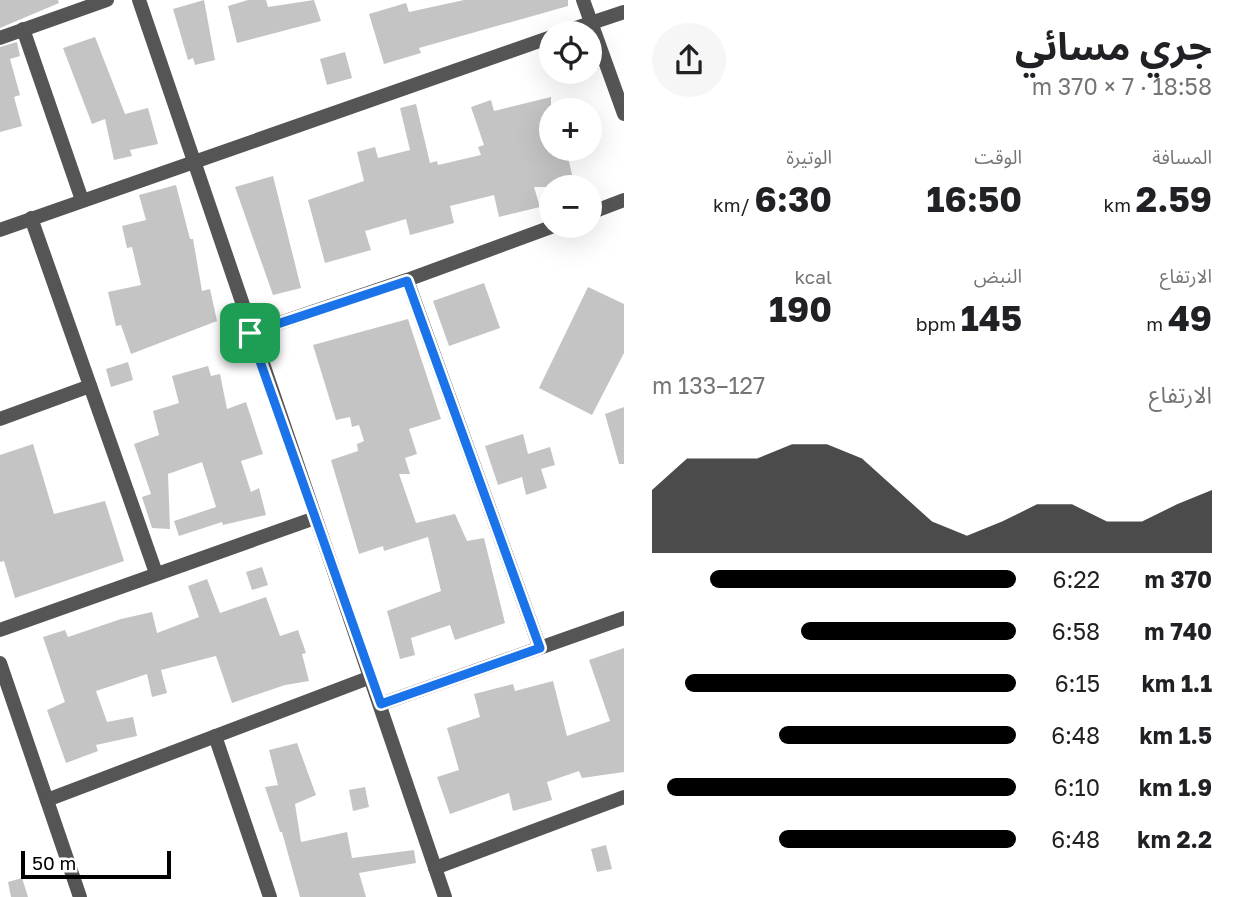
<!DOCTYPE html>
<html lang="ar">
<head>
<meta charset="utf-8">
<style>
	:root { --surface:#fff; --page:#f6f6f6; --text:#202124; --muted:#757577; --accent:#000 }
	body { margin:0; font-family:"Golos Text","Noto Sans Arabic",sans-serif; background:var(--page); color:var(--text); direction:rtl; height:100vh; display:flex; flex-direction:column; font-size:26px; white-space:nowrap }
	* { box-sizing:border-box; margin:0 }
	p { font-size:23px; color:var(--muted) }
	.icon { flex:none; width:38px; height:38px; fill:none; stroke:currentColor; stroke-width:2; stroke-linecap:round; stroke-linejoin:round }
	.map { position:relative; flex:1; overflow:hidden; direction:ltr }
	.sheet { display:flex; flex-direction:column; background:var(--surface); width:616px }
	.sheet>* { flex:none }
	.fabs { position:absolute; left:539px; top:21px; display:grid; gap:14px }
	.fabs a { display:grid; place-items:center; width:63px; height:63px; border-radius:50%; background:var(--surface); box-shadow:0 7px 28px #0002; font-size:35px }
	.scale { position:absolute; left:21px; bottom:18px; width:150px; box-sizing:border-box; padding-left:7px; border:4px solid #000; border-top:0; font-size:19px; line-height:24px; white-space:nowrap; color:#000; -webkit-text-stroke:5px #fff; paint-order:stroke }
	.pin { position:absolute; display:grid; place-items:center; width:60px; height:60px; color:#fff; margin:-30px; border-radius:14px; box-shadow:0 4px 10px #0006 }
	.round { display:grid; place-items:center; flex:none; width:74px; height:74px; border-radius:37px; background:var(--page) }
	.headline { display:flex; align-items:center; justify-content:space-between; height:119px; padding:0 28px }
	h1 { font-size:38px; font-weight:700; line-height:52px }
	.figures { display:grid; grid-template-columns:repeat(3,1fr); gap:10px; height:119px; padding:7px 28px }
	.figures div { display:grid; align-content:center }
	.figures b { font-size:35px; font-weight:700 }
	.figures small { font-size:19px; font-weight:400 }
	.figures p { font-size:19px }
	.chart { height:196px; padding:14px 28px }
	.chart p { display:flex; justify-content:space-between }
	.chart svg { width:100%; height:126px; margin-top:7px; fill:var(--accent); opacity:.7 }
	ul { padding:0 28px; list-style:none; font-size:23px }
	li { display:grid; grid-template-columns:112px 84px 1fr; align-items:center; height:52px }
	li i { height:18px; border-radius:9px; background:var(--accent) }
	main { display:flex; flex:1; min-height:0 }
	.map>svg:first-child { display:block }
	.building { fill:#c4c4c4 }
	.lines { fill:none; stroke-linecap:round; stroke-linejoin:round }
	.minor { stroke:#555; stroke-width:14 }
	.route-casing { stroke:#fff; stroke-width:14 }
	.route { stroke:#1a73e8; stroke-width:9 }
</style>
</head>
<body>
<main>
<section class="sheet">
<div class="headline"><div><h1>جري مسائي</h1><p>18:58 · 7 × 370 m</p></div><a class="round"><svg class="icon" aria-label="share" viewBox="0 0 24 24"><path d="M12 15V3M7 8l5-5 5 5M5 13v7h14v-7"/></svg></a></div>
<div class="figures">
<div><p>المسافة</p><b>2.59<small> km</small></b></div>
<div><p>الوقت</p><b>16:50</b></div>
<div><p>الوتيرة</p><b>6:30<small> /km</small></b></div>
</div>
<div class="figures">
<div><p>الارتفاع</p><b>49<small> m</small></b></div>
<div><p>النبض</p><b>145<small> bpm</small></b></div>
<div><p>kcal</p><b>190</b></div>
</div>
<div class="chart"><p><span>الارتفاع</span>127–133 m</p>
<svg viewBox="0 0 160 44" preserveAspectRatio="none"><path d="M0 44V22L10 11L20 11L30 11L40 6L50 6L60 11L70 22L80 33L90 38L100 33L110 27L120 27L130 33L140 33L150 27L160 22V44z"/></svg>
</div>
<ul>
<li><b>370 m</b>6:22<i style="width:84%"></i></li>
<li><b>740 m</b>6:58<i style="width:59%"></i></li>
<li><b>1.1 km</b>6:15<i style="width:91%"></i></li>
<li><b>1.5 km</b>6:48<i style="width:65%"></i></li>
<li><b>1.9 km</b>6:10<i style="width:96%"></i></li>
<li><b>2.2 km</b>6:48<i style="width:65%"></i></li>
</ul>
</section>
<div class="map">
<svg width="624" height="897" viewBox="0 0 624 897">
	<rect width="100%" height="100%" fill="#fff"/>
	<g class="building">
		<path d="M0 0H58L59 3 0 28Z"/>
		<path d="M204 0 215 60 195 65 193 58 188 60 173 9Z"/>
		<path d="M248 0H266L268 7 314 0 321 21 237 43 228 6Z"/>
		<path d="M464 0H568V6L419 48 421 53 384 64 369 14 406 3 409 12Z"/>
		<path d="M95 37 125 114 148 108 158 144 130 150 132 156 114 160 105 119 92 124 63 48Z"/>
		<path d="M17 42 20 56 10 59 20 95 14 97 22 126 0 132V47Z"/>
		<path d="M345 52 352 78 327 85 320 59Z"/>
		<path d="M551 97V149H566L575 187H534L540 207 499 217 494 195 450 206 454 223 410 235 406 219 365 231 371 250 325 263 308 200 364 181 357 152 375 147 378 158 410 150 400 108 416 104 430 163 437 161 438 165 481 155 478 147 484 145 471 107 491 100 494 111Z"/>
		<path d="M273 176 301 288 273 295 235 187Z"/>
		<path d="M176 185 190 239H193L202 291 210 289 217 321 131 354 121 325 116 326 108 292 141 285 132 247 127 248 122 226 146 220 139 195Z"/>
		<path d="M484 283 500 328 449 346 433 301Z"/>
		<path d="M588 287 624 304V353L592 415 539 388Z"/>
		<path d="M408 319 441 419 409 429 417 454 405 458 410 474H399L416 523 455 514 467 541 484 538 505 623 455 640 450 625 411 638 415 655 400 659 387 611 441 591 428 537 384 551 383 546 359 554 331 460 358 451 357 444 364 441 359 425 352 427 350 417 336 420 313 345Z"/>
		<path d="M128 362 133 380 111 387 106 369Z"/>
		<path d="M208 366 211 376 220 374 227 409 246 402 263 454 241 461 251 492 259 488 266 515 223 525 222 522 179 536 174 521 216 507 202 462 168 474 170 529 152 528 142 497 151 494 134 444 159 435 153 411 179 403 172 376Z"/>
		<path d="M624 407V464H619L605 414Z"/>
		<path d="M523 434 528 454 550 447 555 465 541 469 547 488 526 495 522 477 498 485 485 446Z"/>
		<path d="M33 444 54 514 105 501 124 561 15 598 4 561 0 562V455Z"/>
		<path d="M262 567 268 585 252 590 246 572Z"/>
		<path d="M207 579 220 613 266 597 280 636 298 630 306 653 302 654 309 681 285 685 232 703 216 656 161 670 167 693 152 697 147 674 96 691 107 722 133 717 137 736 96 745 98 751 66 763 47 710 65 702 43 637 65 630 68 637 121 619 152 612 157 633 199 617 188 586Z"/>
		<path d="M624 648V772L582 778 579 771 547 782 552 800 513 811 509 793 450 814 437 777 459 770 447 728 480 717 474 694 513 684 515 691 553 681 567 736 610 721 589 660Z"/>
		<path d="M297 743 316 795 295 804 301 842 347 832 352 858 414 850 416 863 359 873 366 897H300L282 832H280L265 787 278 785 269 750Z"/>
		<path d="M365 787 369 807 353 811 349 790Z"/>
		<path d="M606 845 612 869 597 872 591 849Z"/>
		<path d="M22 878 28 897H11L8 882Z"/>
	</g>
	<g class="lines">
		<g class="minor">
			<path d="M139 0 445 897"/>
			<path d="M583 0 624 114"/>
			<path d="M23 29 82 200"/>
			<path d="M561 33 624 12"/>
			<path d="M0 38 107 0"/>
			<path d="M590 213 624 200"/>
			<path d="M31 218 156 573"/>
			<path d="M0 230 551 37"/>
			<path d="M407 280 540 648"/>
			<path d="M250 333 407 280 554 226"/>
			<path d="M0 419 90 386"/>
			<path d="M0 630 315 518"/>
			<path d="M0 663 80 897"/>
			<path d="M381 704 624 618"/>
			<path d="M215 736 270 897"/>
			<path d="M47 800 371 677"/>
			<path d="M435 868 624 797"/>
		</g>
	</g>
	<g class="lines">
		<defs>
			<path id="route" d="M407 281 540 648 381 704 250 333Z"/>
		</defs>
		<use href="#route" class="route-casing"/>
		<use href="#route" class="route"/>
	</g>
</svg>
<div class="fabs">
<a><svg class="icon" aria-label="locate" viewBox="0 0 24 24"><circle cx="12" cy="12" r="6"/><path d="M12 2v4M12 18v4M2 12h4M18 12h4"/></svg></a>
<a>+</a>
<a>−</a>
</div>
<div class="scale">50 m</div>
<div class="pin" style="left:250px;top:333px;background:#1e9e55"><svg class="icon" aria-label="arrive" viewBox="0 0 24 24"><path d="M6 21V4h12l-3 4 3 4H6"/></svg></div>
</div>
</main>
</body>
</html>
